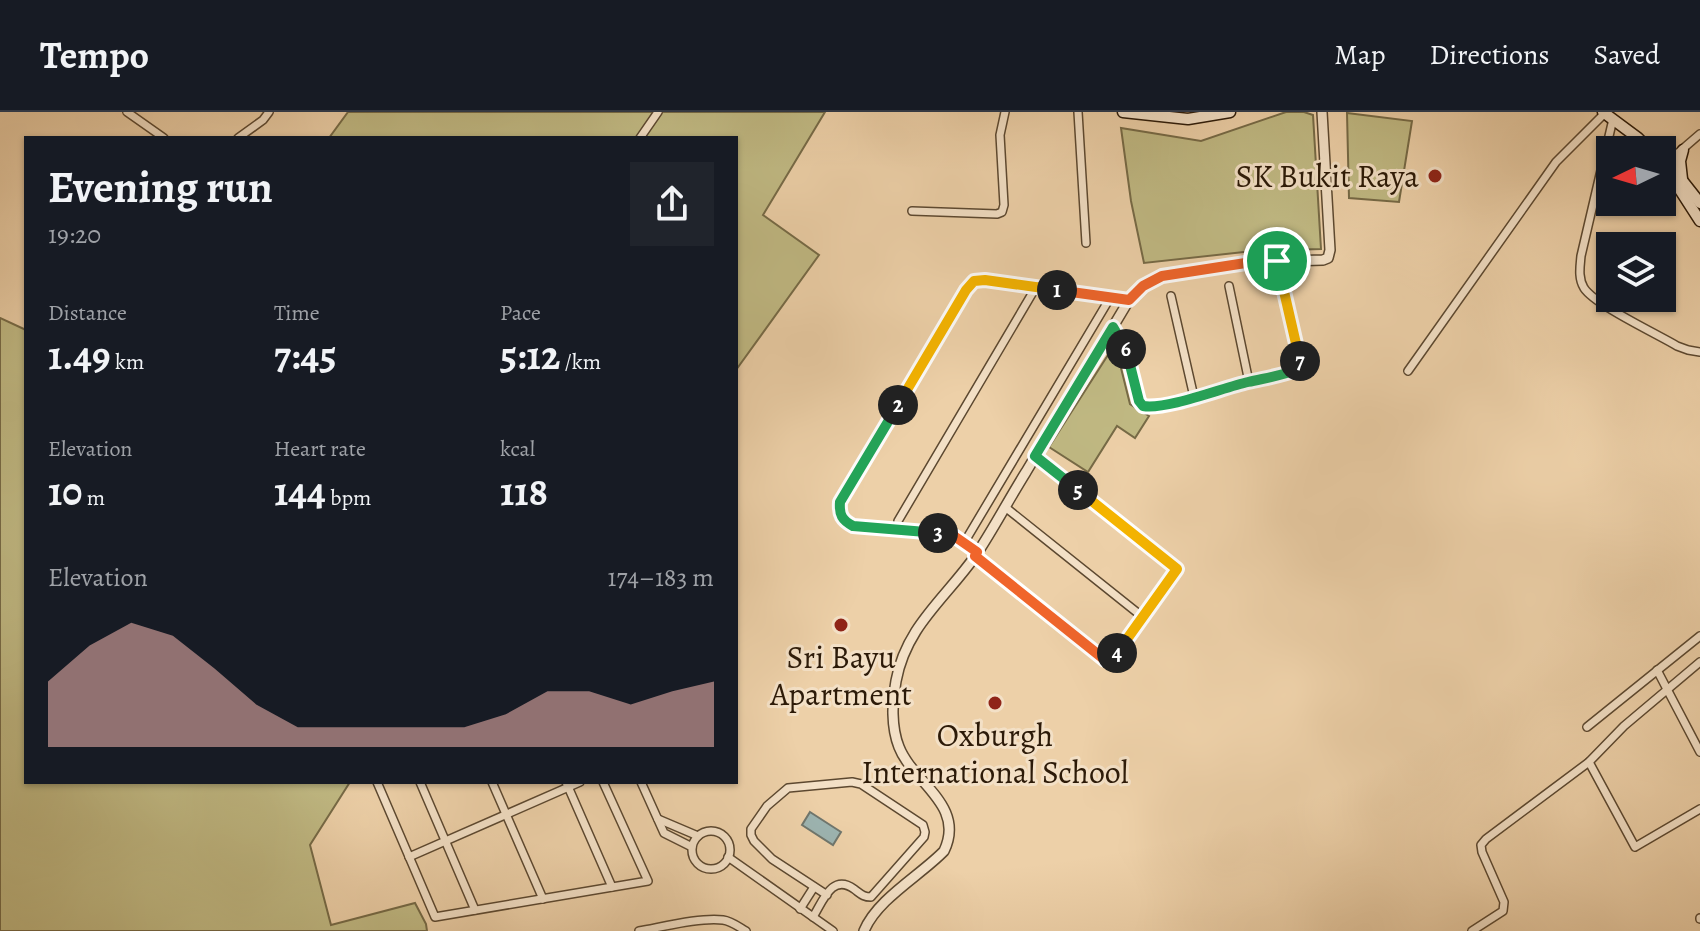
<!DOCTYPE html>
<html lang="en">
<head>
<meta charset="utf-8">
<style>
	:root { --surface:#171b24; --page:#20242c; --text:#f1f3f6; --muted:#9ea1a6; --line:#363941; --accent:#c59692 }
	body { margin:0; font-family:Alegreya,serif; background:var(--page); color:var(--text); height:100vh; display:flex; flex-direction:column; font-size:30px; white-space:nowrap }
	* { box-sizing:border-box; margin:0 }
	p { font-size:26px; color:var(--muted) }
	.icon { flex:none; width:44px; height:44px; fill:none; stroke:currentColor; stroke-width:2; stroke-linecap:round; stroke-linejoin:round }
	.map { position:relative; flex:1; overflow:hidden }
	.sheet { position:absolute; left:24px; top:24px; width:714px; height:648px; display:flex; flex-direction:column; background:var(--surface); border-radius:0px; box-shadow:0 2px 6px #0004 }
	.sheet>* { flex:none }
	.needle { width:52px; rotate:265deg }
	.buttons { position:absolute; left:1596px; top:24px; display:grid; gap:16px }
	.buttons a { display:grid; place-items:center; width:80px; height:80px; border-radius:0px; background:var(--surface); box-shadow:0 2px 6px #0004; font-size:40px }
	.pin { position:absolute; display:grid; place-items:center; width:68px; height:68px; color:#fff; margin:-34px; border:4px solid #fff; border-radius:50%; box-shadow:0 2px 8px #0007 }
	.km { position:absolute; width:40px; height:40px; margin:-20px; border-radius:50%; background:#222; color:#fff; font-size:22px; line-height:40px; text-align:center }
	.round { display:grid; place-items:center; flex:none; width:84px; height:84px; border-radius:0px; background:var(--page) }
	.head { display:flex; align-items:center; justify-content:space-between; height:136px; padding:0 24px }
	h1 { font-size:44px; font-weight:700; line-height:60px }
	.figures { display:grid; grid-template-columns:repeat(3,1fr); gap:12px; height:136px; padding:8px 24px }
	.figures div { display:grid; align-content:center }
	.figures b { font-size:40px; font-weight:700 }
	.figures small { font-size:22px; font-weight:400 }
	.figures p { font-size:22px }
	.chart { height:224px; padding:16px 24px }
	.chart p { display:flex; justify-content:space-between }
	.chart svg { width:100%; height:144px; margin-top:8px; fill:var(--accent); opacity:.7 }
	header { display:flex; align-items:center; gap:48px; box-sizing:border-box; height:112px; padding:0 40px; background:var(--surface); border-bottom:2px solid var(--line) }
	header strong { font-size:38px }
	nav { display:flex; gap:44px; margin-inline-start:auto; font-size:28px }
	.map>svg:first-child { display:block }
	.green { fill:#c0b983; stroke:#766a46; stroke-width:2 }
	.water { fill:#9cb4b1; stroke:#6f766d; stroke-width:2 }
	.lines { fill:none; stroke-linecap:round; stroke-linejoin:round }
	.minor-casing { stroke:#5c4830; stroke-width:10 }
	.tertiary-casing { stroke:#5c4830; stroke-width:12 }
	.secondary-casing { stroke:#2c1a08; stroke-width:13 }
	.minor { stroke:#f3e0c6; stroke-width:7 }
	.tertiary { stroke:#f3e0c6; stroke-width:9 }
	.secondary { stroke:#f3e0c6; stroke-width:10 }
	.split-1-casing { stroke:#fff; stroke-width:16 }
	.split-2-casing { stroke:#fff; stroke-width:16 }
	.split-3-casing { stroke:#fff; stroke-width:16 }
	.split-4-casing { stroke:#fff; stroke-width:16 }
	.split-5-casing { stroke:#fff; stroke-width:16 }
	.split-6-casing { stroke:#fff; stroke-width:16 }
	.split-7-casing { stroke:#fff; stroke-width:16 }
	.split-8-casing { stroke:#fff; stroke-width:16 }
	.split-1 { stroke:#f0652b; stroke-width:10 }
	.split-2 { stroke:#f5b400; stroke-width:10 }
	.split-3 { stroke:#22a559; stroke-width:10 }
	.split-4 { stroke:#f0652b; stroke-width:10 }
	.split-5 { stroke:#f5b400; stroke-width:10 }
	.split-6 { stroke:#22a559; stroke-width:10 }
	.split-7 { stroke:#22a559; stroke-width:10 }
	.split-8 { stroke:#f5b400; stroke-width:10 }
	.poi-dot { fill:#8f2418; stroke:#f3e0c6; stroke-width:3 }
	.labels { text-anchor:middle; stroke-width:6; stroke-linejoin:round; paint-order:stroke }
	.poi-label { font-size:32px; fill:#2c1a08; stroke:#f3e0c6 }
</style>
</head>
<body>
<header>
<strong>Tempo</strong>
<nav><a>Map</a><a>Directions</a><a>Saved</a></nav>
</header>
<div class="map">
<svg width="1700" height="819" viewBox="0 0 1700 819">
	<rect width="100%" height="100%" fill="#edd0a8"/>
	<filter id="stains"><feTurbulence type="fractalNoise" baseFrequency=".0025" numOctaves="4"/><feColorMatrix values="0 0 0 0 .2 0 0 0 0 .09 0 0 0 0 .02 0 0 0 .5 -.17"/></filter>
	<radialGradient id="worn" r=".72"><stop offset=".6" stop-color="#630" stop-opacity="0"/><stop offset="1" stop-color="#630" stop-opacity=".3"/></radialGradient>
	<g class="green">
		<path d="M348 0H825L763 103 819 143 736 258V26H329Z"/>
		<path d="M1286 0H1304L1313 3 1321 137 1253 139 1144 151 1131 89 1121 16 1201 29Z"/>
		<path d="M1347 1 1412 9 1399 90 1349 86Z"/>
		<path d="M0 206 26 218V670H350L310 733 331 813 415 791 426 812 427 819H0Z"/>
		<path d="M1115 232 1130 292 1149 304 1135 326 1117 314 1088 360 1049 335Z"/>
	</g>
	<path class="water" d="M810 700 841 720 833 733 802 713Z"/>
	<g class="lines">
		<defs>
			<g id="minor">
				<path d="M127 0 164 26"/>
				<path d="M1078 0 1086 131"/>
				<path d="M1613 7 1581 144C1580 155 1578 166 1584 176 1595 193 1657 222 1677 234L1688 238 1700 240"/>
				<path d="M238 26 263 8 269 0"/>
				<path d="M640 26 658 0"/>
				<path d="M1664 53 1700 22"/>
				<path d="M912 99 997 102 1002 100 1004 93 1000 23 1005 0"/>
				<path d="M1229 174 1249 270"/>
				<path d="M1171 184 1194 285"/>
				<path d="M1113 215 1125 234 1139 289 1143 294C1167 298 1222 276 1248 270 1265 266 1282 264 1298 257L1300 250 1277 149"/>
				<path d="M1408 259 1556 50 1605 1"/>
				<path d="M1005 395 1144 506"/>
				<path d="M898 418V409L1036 175"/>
				<path d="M964 431 1110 186"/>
				<path d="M977 440 954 424 943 421 853 414C842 408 839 403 840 390L966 178 974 169 985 168 1129 188"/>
				<path d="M975 444 1105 548 1114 546 1177 457 1035 344"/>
				<path d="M1657 558 1700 640"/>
				<path d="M1587 615 1700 524"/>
				<path d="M1589 650 1635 735 1700 697"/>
				<path d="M377 670 435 805 648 769 603 670"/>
				<path d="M420 670 475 798"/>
				<path d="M492 670 543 787"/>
				<path d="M566 670 612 775"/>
				<path d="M641 670 664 721 692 735"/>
				<path d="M658 707 698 724"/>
				<circle cx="711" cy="738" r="19"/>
				<path d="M409 745 580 670"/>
				<path d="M728 745 833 819"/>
				<path d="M800 797 814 775"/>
				<path d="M813 805C823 789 832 761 854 777 861 782 863 785 871 785L924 725 925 720 923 713 861 672 852 670 788 676 767 694 751 717V723L754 729 772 747 827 783"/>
				<path d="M1700 806V807"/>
				<path d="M639 819C662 815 701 805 723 808 731 809 739 815 746 819"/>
				<path d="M1472 819 1503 799 1504 790 1482 740 1481 733 1486 727 1589 650 1624 614 1700 550"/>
			</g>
			<path id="tertiary" d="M864 819C877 787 921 763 944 739 966 693 913 671 899 635 891 615 892 589 896 569 906 514 946 486 976 443 994 416 1009 387 1026 360 1060 303 1095 245 1129 188L1143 174 1162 164 1252 150 1323 148 1328 146 1330 138 1322 0"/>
			<g id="secondary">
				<path d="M1123 0 1188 7 1230 0"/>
				<path d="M1603 0 1638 26 1650 38"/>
				<path d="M1662 50 1700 109"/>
				<path d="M1666 54 1674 58 1700 91"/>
				<path d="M1682 67 1680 49 1683 38"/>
			</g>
		</defs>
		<use href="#minor" class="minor-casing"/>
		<use href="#tertiary" class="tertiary-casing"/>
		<use href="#secondary" class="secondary-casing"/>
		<use href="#minor" class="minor"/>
		<use href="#tertiary" class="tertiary"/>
		<use href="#secondary" class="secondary"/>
	</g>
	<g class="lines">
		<defs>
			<path id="split-1" d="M1057 178 1129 188 1143 174 1162 164 1252 150 1277 149"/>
			<path id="split-2" d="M898 293 966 178 974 169 985 168 1057 178"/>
			<path id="split-3" d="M898 293 840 390C839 403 842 408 853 414L938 421"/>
			<path id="split-4" d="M938 421 954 424 977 440 975 444 1105 548 1114 546 1117 541"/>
			<path id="split-5" d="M1078 378 1177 457 1117 541"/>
			<path id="split-6" d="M1078 378 1035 344 1113 215 1126 237"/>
			<path id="split-7" d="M1126 237 1139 289 1143 294C1167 298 1222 276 1248 270 1265 266 1282 264 1298 257L1300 249"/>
			<path id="split-8" d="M1277 149 1300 249"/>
		</defs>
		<use href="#split-1" class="split-1-casing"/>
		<use href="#split-2" class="split-2-casing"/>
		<use href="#split-3" class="split-3-casing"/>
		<use href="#split-4" class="split-4-casing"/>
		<use href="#split-5" class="split-5-casing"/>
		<use href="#split-6" class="split-6-casing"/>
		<use href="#split-7" class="split-7-casing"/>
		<use href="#split-8" class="split-8-casing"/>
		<use href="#split-1" class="split-1"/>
		<use href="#split-2" class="split-2"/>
		<use href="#split-3" class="split-3"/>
		<use href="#split-4" class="split-4"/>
		<use href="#split-5" class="split-5"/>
		<use href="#split-6" class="split-6"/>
		<use href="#split-7" class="split-7"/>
		<use href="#split-8" class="split-8"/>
	</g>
	<g class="poi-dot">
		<circle cx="1435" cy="64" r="8"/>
		<circle cx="841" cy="513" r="8"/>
		<circle cx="995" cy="591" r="8"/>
	</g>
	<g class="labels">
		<g class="poi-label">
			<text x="1419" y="75" text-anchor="end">SK Bukit Raya</text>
			<text x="841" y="556">Sri Bayu<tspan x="841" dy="37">Apartment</tspan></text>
			<text x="995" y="634">Oxburgh<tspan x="995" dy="37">International School</tspan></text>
		</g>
	</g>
	<rect width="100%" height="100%" filter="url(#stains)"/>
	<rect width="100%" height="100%" fill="url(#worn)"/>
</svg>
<div class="buttons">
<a><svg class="needle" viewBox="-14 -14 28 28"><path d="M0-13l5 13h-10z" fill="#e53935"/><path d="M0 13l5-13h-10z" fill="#9ea1a6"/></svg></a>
<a><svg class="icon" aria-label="layers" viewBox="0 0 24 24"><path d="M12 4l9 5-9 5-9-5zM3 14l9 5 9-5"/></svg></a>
</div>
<div class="pin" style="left:1277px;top:149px;background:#1e9e55"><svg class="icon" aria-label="arrive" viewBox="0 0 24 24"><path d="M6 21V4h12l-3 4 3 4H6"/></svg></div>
<b class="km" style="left:1057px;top:178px">1</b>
<b class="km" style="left:898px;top:293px">2</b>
<b class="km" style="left:938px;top:421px">3</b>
<b class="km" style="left:1117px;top:541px">4</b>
<b class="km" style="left:1078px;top:378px">5</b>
<b class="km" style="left:1126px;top:237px">6</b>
<b class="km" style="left:1300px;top:249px">7</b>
<section class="sheet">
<div class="head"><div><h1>Evening run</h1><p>19:20</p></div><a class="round"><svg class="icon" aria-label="share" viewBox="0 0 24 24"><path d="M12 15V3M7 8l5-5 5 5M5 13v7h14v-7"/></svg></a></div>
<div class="figures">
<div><p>Distance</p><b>1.49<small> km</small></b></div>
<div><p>Time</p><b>7:45</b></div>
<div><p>Pace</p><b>5:12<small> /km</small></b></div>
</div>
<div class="figures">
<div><p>Elevation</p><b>10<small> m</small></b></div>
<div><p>Heart rate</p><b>144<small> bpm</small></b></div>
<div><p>kcal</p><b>118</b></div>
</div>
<div class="chart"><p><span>Elevation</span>174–183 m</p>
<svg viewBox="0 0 160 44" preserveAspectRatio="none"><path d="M0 44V24L10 13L20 6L30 10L40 20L50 31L60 38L70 38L80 38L90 38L100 38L110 34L120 27L130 27L140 31L150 27L160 24V44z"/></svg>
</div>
</section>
</div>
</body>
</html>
